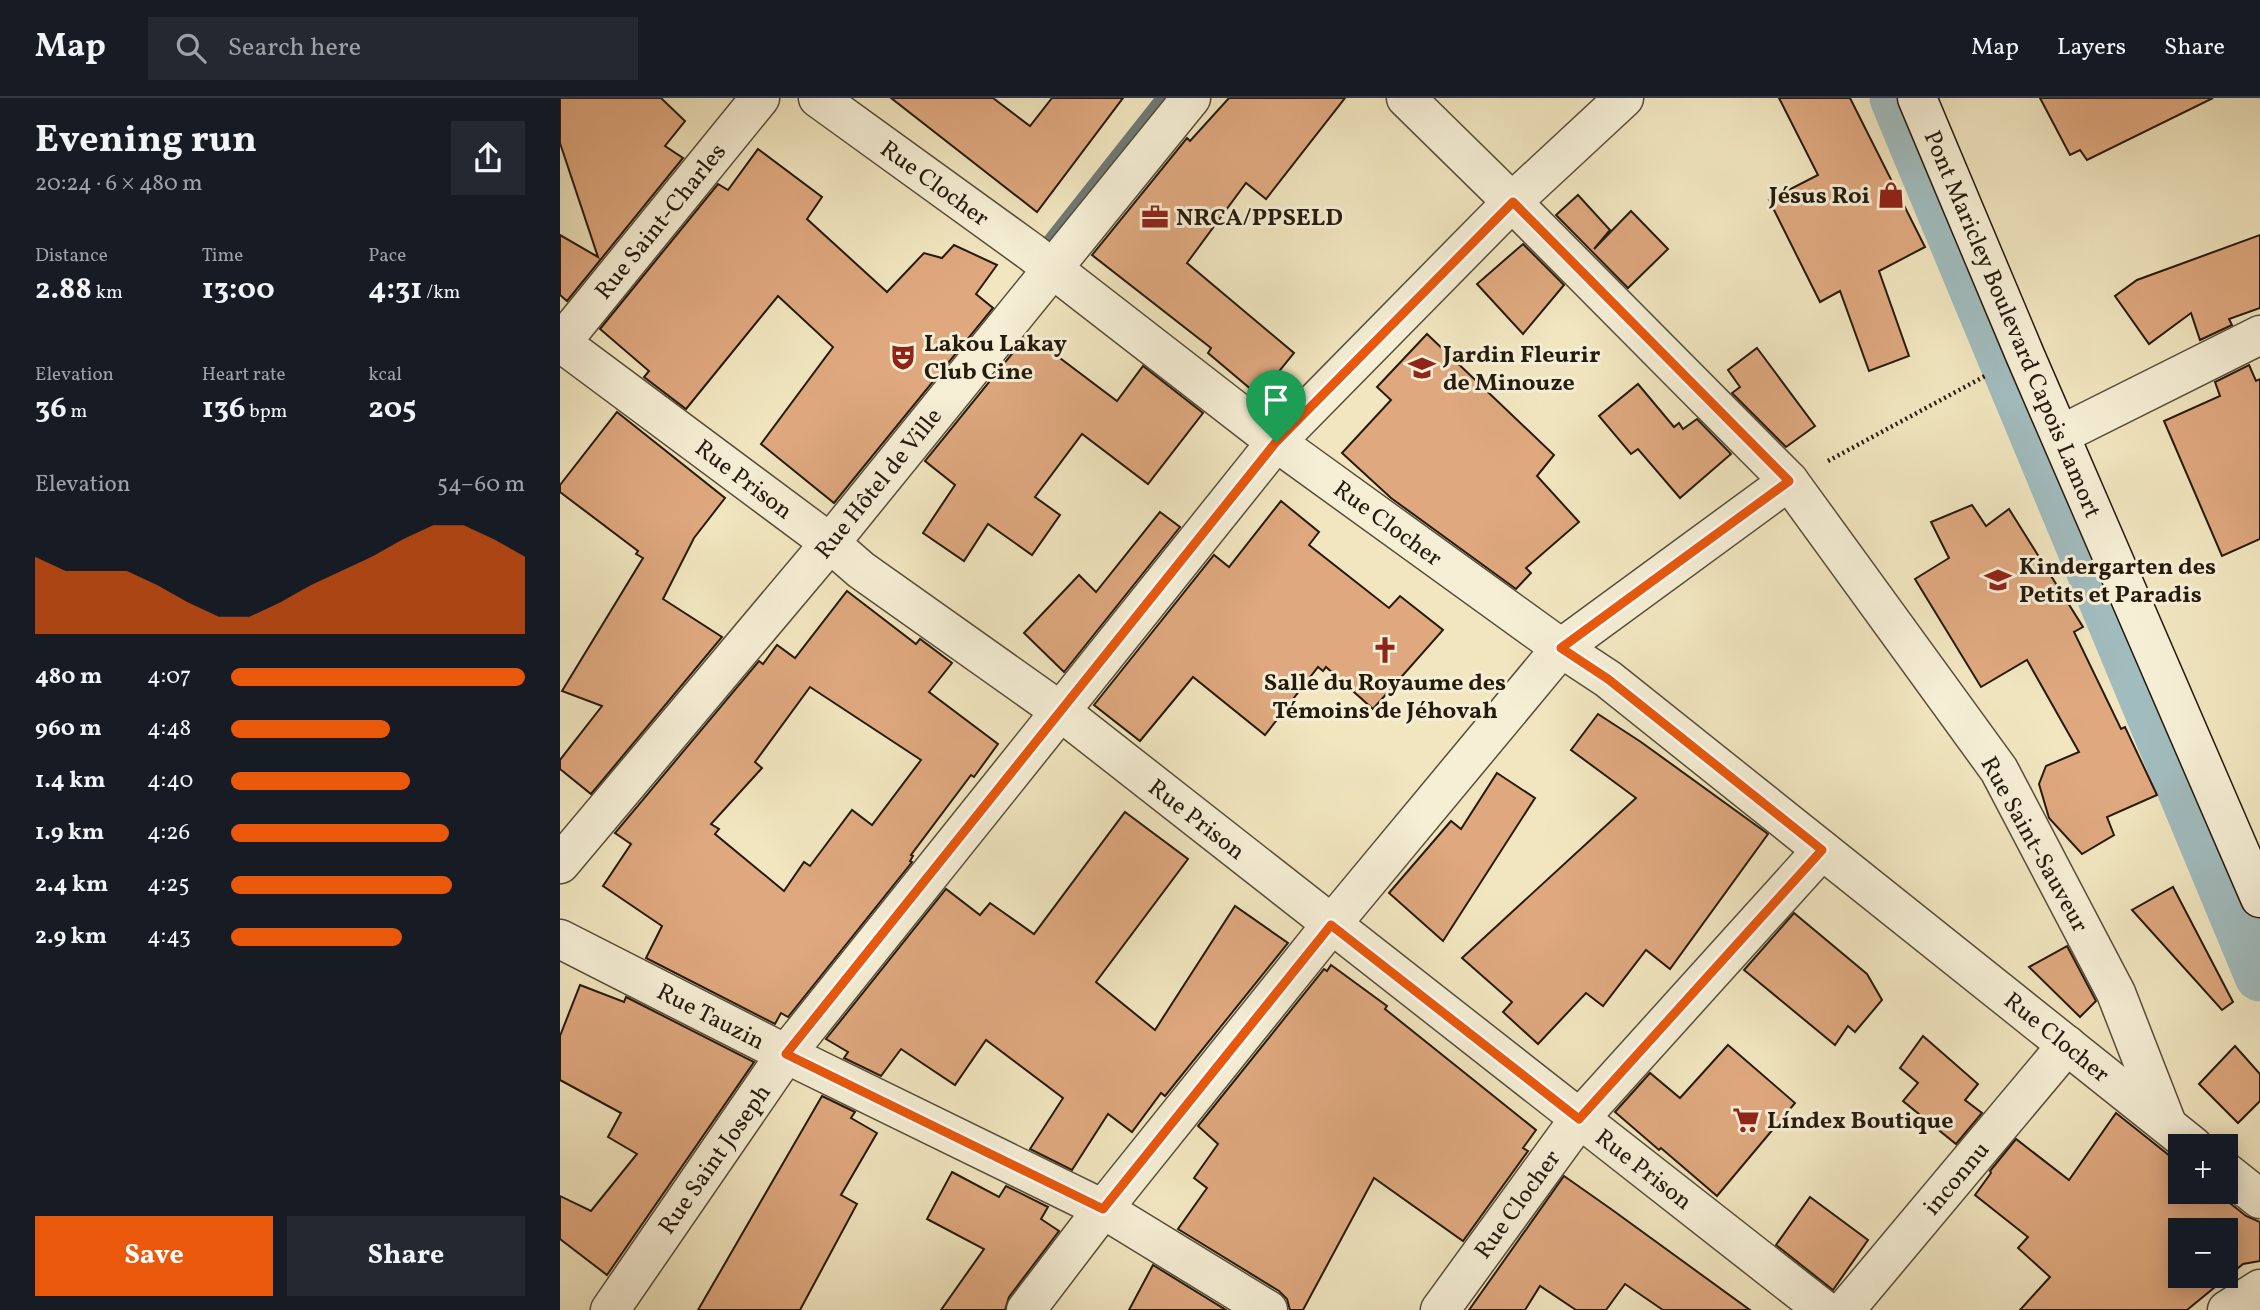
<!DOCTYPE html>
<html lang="en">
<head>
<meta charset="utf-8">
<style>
	:root { --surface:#171b24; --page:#242831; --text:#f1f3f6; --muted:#9ea1a6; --line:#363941; --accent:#ea580c }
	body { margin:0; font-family:Vollkorn,serif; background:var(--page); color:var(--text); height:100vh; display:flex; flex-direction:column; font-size:26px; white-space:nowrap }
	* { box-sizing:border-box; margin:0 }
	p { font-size:23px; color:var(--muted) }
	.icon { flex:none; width:38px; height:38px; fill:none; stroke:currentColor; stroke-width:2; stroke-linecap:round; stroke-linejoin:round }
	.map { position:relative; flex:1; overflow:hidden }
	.drawer { display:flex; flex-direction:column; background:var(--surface); width:560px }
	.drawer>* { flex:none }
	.tools { position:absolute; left:1608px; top:1036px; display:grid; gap:14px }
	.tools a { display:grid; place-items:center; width:70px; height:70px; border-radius:0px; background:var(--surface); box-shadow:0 4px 18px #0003; font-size:35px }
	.pin { position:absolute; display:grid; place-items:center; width:60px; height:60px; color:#fff; margin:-72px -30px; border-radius:50% 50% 50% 0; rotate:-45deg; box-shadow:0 0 7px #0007 }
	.pin .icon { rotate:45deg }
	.round { display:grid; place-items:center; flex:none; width:74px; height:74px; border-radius:0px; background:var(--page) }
	.head { display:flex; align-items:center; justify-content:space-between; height:119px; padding:0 35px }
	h1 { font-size:38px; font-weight:700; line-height:52px }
	.figures { display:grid; grid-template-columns:repeat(3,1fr); gap:10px; height:119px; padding:7px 35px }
	.figures div { display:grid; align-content:center }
	.figures b { font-size:30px; font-weight:700 }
	.figures small { font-size:19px; font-weight:400 }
	.figures p { font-size:19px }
	.chart { height:196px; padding:14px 35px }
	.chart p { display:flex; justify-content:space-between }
	.chart svg { width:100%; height:126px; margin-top:7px; fill:var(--accent); opacity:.7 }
	.primary-button { display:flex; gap:14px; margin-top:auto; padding:14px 35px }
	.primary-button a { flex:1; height:80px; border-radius:0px; background:var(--accent); color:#fff; font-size:28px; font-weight:700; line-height:80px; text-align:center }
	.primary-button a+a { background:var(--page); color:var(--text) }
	ul { padding:0 35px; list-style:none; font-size:23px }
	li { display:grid; grid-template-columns:112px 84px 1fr; align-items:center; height:52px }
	li i { height:18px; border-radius:9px; background:var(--accent) }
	header { display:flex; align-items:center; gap:42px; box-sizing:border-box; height:98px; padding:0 35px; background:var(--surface); border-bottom:2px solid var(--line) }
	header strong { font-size:33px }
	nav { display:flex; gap:38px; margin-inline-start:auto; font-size:24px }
	.search { width:490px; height:63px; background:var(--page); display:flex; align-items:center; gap:18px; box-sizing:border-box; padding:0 24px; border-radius:0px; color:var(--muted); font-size:26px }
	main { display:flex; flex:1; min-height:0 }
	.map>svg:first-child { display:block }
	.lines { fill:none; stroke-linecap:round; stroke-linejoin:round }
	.stream { stroke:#6f7b77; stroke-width:14 }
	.canal { stroke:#a1bcbe; stroke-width:51 }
	.building { fill:#dfa87f; stroke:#251a0d; stroke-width:2; fill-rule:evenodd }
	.street-casing { stroke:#584d3a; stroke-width:41 }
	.secondary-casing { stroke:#251a0d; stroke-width:41 }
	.path { stroke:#251a0d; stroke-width:4.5; stroke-dasharray:2 3.5; stroke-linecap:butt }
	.street { stroke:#f6efd6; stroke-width:38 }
	.secondary { stroke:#f6efd6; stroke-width:38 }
	.route-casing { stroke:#fff; stroke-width:14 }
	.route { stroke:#ea580c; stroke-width:9 }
	.labels { text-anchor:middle; stroke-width:6; stroke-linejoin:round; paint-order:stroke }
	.street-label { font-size:24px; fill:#251a0d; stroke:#f6efd6 }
	.poi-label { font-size:24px; font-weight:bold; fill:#251a0d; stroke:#f6efd6; text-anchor:start }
</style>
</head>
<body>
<header>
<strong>Map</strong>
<div class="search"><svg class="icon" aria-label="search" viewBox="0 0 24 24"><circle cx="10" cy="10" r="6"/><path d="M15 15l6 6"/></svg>Search here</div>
<nav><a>Map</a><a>Layers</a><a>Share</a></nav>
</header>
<main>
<section class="drawer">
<div class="head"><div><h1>Evening run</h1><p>20:24 · 6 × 480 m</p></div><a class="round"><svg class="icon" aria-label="share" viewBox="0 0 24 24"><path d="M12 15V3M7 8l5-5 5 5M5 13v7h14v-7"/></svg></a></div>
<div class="figures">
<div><p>Distance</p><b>2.88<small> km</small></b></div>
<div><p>Time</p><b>13:00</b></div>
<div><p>Pace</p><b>4:31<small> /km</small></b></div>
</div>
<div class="figures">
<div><p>Elevation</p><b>36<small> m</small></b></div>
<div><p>Heart rate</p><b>136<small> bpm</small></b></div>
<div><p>kcal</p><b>205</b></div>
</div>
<div class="chart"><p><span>Elevation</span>54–60 m</p>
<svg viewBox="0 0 160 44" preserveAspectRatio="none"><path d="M0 44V17L10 22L20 22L30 22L40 27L50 33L60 38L70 38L80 33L90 27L100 22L110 17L120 11L130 6L140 6L150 11L160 17V44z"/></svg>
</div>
<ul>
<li><b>480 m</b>4:07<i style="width:100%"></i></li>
<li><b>960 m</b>4:48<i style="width:54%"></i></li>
<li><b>1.4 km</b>4:40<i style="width:61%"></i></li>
<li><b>1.9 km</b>4:26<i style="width:74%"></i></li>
<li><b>2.4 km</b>4:25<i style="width:75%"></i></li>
<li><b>2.9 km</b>4:43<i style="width:58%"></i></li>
</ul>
<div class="primary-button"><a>Save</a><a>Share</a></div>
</section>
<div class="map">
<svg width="1700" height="1212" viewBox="0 0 1700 1212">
	<rect width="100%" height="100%" fill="#f1e6c0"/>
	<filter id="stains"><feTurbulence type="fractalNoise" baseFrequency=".00286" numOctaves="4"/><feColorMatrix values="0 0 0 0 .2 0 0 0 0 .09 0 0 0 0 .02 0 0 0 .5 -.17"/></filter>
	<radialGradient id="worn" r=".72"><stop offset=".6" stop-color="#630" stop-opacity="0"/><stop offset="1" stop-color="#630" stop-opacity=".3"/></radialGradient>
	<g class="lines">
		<path class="stream" d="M478 158 603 0"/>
		<path class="canal" d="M1335 0 1700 878"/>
	</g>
	<g class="building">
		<path d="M0 0H101L125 23 105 48 123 60 7 203 0 197V137L38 159 0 45Z"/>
		<path d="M331 0H433L470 28 492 0H563L477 114Z"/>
		<path d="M669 0H785L706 101 686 85 627 165 734 255 699 298 648 255 651 250 532 157 627 40 630 43Z"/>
		<path d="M1219 0H1290L1365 149 1319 173 1349 258 1309 273 1280 193 1260 204 1209 102 1258 77Z"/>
		<path d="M1480 0H1653L1527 62 1520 52 1510 57Z"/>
		<path d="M198 51 262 99 247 121 327 194 364 155 382 160 394 147 437 167 416 196 433 210 274 405 201 346 273 249 218 198 126 311 84 279 89 273 40 231 158 86 168 92Z"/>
		<path d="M1018 97 1050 132 1034 151 1071 113 1108 151 1068 190 996 117Z"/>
		<path d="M1700 137V210L1669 221 1672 227 1640 242 1631 215 1589 246 1555 198 1577 182Z"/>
		<path d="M963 146 1004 187 963 236 917 186Z"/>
		<path d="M468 236 557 303 583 268 643 315 588 386 522 336 475 399 500 417 472 457 428 426 404 463 363 435 395 387 365 363Z"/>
		<path d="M867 236 994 357 977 378 1019 424 966 470 971 475 956 491 831 400 782 355 831 302 817 289Z"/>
		<path d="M1197 250 1255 328 1226 349 1172 295 1180 289 1168 272Z"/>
		<path d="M1689 267 1696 283 1700 281V441L1662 458 1604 323 1660 298 1655 284Z"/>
		<path d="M1078 286 1114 329 1119 325 1123 331 1137 321 1171 356 1120 400 1078 351 1071 356 1039 318Z"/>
		<path d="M57 314 165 400 134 440 103 501 162 539 31 696 0 671V662L42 608 2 593 83 460 76 456 78 453 0 394V387Z"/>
		<path d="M721 403 759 434 749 447 829 510 840 498 883 532 813 611 766 569 763 573 758 569 705 637 633 579 580 643 534 607 654 457 669 469Z"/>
		<path d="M1412 407 1426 428 1449 411 1523 529 1514 534 1561 631 1565 629 1597 697 1547 719 1554 737 1522 756 1489 720 1479 686 1486 668 1519 654 1467 562 1421 589 1355 481 1389 460 1371 424Z"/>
		<path d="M600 414 620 429 504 574 464 535 519 477 536 494Z"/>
		<path d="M287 493 356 546 360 541 392 565 369 594 438 646 414 679 411 677 351 757 353 758 350 763 352 764 228 919 221 915 215 926 86 860 102 828 43 788 71 746 55 735 199 563 203 566 217 547 235 560ZM250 589 361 662 312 727 292 712 250 768 244 764 224 793 155 736 159 731 151 726 202 670 195 664Z"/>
		<path d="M1038 616 1081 644 1208 736 1110 871 1086 852 1043 908 1026 895 978 946 943 914 952 904 902 860 1076 700 1011 652Z"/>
		<path d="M937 675 975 700 883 843 829 795 891 723 901 731Z"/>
		<path d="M565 714 628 761 536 884 595 932 675 808 728 845 605 998 601 995 572 1034 548 1016 512 1072 470 1051 503 1000 426 942 395 987 341 951 321 978 284 960 288 954 266 941 386 791 420 817 430 805 474 836Z"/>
		<path d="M1613 789 1673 904 1662 912 1572 812Z"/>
		<path d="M1234 815 1307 876 1322 902 1295 934 1288 928 1275 947 1184 872Z"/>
		<path d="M1507 848 1536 903 1520 919 1469 869Z"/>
		<path d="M771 867 827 908 825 911 976 1032 963 1050 968 1053 903 1143 814 1080 743 1212H730L727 1201 719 1193 618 1131 647 1090 634 1080 658 1046 638 1028 764 871 767 873Z"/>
		<path d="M20 887 64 904 66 899 194 964 47 1177 0 1141V1098L31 1113 77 1056 48 1039 61 1015 0 982V938Z"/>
		<path d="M1363 938 1418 986 1405 1002 1422 1015 1396 1046 1343 1003 1358 985 1340 970Z"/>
		<path d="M1168 947 1235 1005 1157 1098 1101 1050 1099 1052 1055 1014 1090 975 1120 1000Z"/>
		<path d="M1675 948 1700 976V1003L1678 1025 1639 986Z"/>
		<path d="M262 998 295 1014 291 1020 317 1035 281 1097 297 1106 240 1212H138Z"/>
		<path d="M1556 1015 1620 1066V1094H1656L1686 1118 1700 1124V1163L1683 1166 1627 1212H1460L1490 1179 1458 1150 1468 1139 1415 1097 1431 1075 1430 1073 1456 1041 1509 1082ZM1620 1132H1666V1178H1620Z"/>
		<path d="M392 1074 439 1099 446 1088 488 1109 481 1121 499 1133 449 1199 445 1212H381L424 1151 367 1121Z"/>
		<path d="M1004 1078 1051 1111 1190 1212H1103L1065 1186 1046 1212H1016L980 1188 965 1212H909Z"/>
		<path d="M1250 1099 1308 1142 1273 1192 1216 1147Z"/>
		<path d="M593 1167 666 1212H569Z"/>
	</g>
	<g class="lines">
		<defs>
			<g id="street">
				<path d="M258 0 471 154 716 344 1001 550 1048 581 1633 1048"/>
				<path d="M846 0 952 104 1229 383 1439 672 1556 895 1607 1026"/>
				<path d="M0 244 270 445 301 472 500 613 1264 1212"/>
				<path d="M0 246 200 0"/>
				<path d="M1500 337 1700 237"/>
				<path d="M0 766 270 445 631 0"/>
				<path d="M0 841 226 956 543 1111 708 1212"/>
				<path d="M1666 1074 1700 1101"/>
				<path d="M50 1212 226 956 716 344 952 104 1064 0"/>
				<path d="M466 1212 543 1111 771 827 1001 550 1229 383"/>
				<path d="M880 1212 1019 1021 1262 752"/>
				<path d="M1285 1212 1507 947"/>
				<path d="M1667 1212 1700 1191"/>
			</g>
			<path id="secondary" d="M1357 0 1465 257 1700 800"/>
		</defs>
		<use href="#street" class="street-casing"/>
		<use href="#secondary" class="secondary-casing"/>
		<path class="path" d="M1268 363 1427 277"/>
		<use href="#street" class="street"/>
		<use href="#secondary" class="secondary"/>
	</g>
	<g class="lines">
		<defs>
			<path id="route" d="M953 104 1229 383 1001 550 1048 581 1262 752 1019 1021 771 827 543 1111 226 956 716 344Z"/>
		</defs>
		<use href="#route" class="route-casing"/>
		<use href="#route" class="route"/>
	</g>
	<defs>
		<symbol id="shop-bare" viewBox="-9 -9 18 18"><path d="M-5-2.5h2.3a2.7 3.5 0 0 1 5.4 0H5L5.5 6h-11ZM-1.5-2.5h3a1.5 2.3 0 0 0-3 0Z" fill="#8f2418" stroke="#f6efd6" stroke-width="2.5" paint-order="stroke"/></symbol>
		<symbol id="office-bare" viewBox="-9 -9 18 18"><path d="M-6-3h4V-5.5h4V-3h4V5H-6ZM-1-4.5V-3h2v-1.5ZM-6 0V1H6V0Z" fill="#8f2418" stroke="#f6efd6" stroke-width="2.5" paint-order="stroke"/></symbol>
		<symbol id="theatre-bare" viewBox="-9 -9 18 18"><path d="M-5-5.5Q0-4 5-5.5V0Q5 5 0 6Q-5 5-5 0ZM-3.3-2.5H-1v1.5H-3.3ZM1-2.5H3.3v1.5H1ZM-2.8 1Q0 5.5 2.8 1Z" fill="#8f2418" stroke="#f6efd6" stroke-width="2.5" paint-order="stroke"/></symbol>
		<symbol id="school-bare" viewBox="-9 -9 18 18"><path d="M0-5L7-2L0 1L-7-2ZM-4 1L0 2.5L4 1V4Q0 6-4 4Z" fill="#8f2418" stroke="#f6efd6" stroke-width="2.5" paint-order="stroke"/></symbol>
		<symbol id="church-bare" viewBox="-9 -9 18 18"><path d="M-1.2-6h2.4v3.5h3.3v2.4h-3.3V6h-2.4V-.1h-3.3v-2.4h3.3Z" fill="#8f2418" stroke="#f6efd6" stroke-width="2.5" paint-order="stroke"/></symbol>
		<symbol id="supermarket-bare" viewBox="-9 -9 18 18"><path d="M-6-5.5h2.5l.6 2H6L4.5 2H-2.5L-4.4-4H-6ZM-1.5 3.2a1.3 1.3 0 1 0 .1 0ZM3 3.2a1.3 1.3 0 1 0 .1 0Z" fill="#8f2418" stroke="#f6efd6" stroke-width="2.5" paint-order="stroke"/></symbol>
	</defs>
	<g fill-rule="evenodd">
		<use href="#shop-bare" x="1312" y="78" width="38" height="38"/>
		<use href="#office-bare" x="576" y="100" width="38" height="38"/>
		<use href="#theatre-bare" x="324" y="240" width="38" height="38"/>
		<use href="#school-bare" x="843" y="251" width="38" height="38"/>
		<use href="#school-bare" x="1419" y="463" width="38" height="38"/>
		<use href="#church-bare" x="806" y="533" width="38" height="38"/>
		<use href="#supermarket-bare" x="1167" y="1003" width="38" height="38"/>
	</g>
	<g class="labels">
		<g class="street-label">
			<text transform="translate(375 85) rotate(36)" y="8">Rue Clocher</text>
			<text transform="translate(100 123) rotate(-51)" y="8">Rue Saint-Charles</text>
			<text transform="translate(1453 226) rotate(67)" y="8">Pont Maricley Boulevard Capois Lamort</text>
			<text transform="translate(184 381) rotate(37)" y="8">Rue Prison</text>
			<text transform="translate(318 385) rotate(-51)" y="8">Rue Hôtel de Ville</text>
			<text transform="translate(828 425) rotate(36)" y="8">Rue Clocher</text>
			<text transform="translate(637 721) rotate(38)" y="8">Rue Prison</text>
			<text transform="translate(1475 746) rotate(61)" y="8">Rue Saint-Sauveur</text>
			<text transform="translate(151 918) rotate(27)" y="8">Rue Tauzin</text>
			<text transform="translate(1497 939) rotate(39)" y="8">Rue Clocher</text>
			<text transform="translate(154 1061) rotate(-55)" y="8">Rue Saint Joseph</text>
			<text transform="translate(1084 1071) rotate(38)" y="8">Rue Prison</text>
			<text transform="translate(1396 1080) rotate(-50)" y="8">inconnu</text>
			<text transform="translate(957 1106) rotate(-54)" y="8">Rue Clocher</text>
		</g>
		<g class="poi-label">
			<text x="1310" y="105" text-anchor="end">Jésus Roi</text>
			<text x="616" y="127">NRCA/PPSELD</text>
			<text x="364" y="253">Lakou Lakay<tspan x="364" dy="28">Club Cine</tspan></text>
			<text x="883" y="264">Jardin Fleurir<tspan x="883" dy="28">de Minouze</tspan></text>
			<text x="1459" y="476">Kindergarten des<tspan x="1459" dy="28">Petits et Paradis</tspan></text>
			<text x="825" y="592" text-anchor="middle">Salle du Royaume des<tspan x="825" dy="28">Témoins de Jéhovah</tspan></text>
			<text x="1207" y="1030">Líndex Boutique</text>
		</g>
	</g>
	<rect width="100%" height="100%" filter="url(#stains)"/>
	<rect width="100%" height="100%" fill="url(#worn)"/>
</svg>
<div class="tools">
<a>+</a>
<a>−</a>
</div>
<div class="pin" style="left:716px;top:344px;background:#1e9e55"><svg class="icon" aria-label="arrive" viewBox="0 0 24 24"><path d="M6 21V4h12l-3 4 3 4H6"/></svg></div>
</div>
</main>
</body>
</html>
